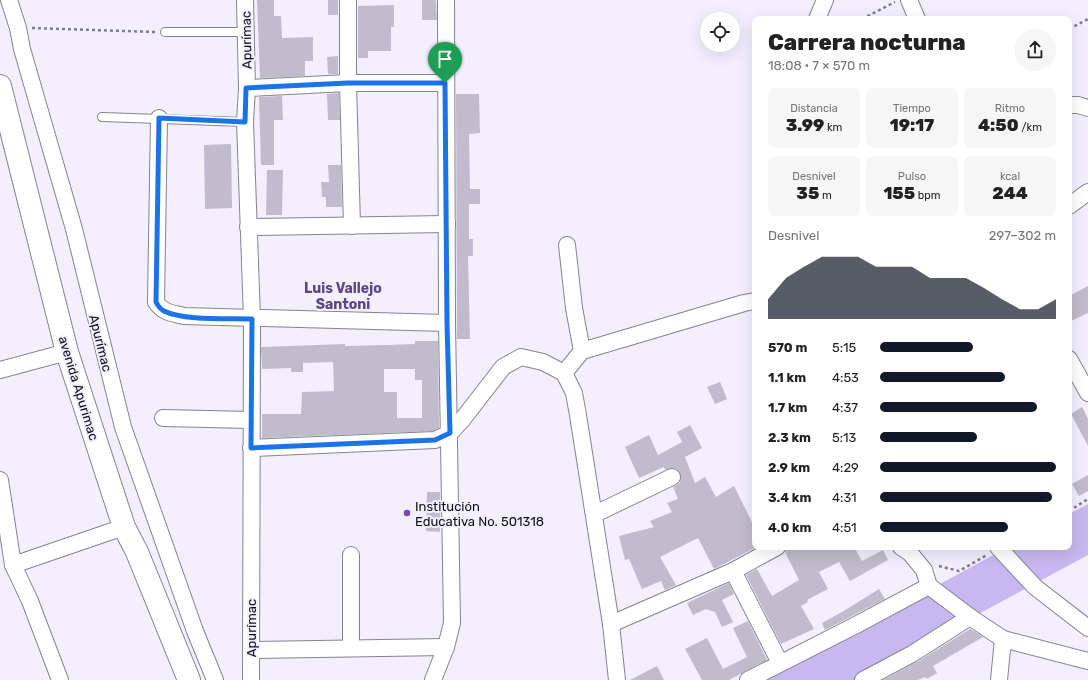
<!DOCTYPE html>
<html lang="es">
<head>
<meta charset="utf-8">
<style>
	:root { --surface:#fff; --page:#f6f6f6; --text:#222; --muted:#767676; --accent:#111827 }
	body { margin:0; font-family:Rubik,sans-serif; background:var(--page); color:var(--text); height:100vh; display:flex; flex-direction:column; font-size:15px; white-space:nowrap }
	* { box-sizing:border-box; margin:0 }
	p { font-size:13px; color:var(--muted) }
	.icon { flex:none; width:22px; height:22px; fill:none; stroke:currentColor; stroke-width:2; stroke-linecap:round; stroke-linejoin:round }
	.map { position:relative; flex:1; overflow:hidden }
	.details { position:absolute; left:752px; top:16px; width:320px; height:534px; display:flex; flex-direction:column; background:var(--surface); border-radius:8px; box-shadow:0 4px 16px #0002 }
	.details>* { flex:none }
	.fabs { position:absolute; left:700px; top:12px; display:grid; gap:8px }
	.fabs a { display:grid; place-items:center; width:40px; height:40px; border-radius:50%; background:var(--surface); box-shadow:0 4px 16px #0002; font-size:20px }
	.pin { position:absolute; display:grid; place-items:center; width:34px; height:34px; color:#fff; margin:-41px -17px; border-radius:50% 50% 50% 0; rotate:-45deg; box-shadow:0 0 4px #0007 }
	.pin .icon { rotate:45deg }
	.round { display:grid; place-items:center; flex:none; width:42px; height:42px; border-radius:21px; background:var(--page) }
	.head { display:flex; align-items:center; justify-content:space-between; height:68px; padding:0 16px }
	h1 { font-size:22px; font-weight:800; line-height:30px }
	.stats { display:grid; grid-template-columns:repeat(3,1fr); gap:6px; height:68px; padding:4px 16px }
	.stats div { display:grid; align-content:center; border-radius:8px; background:var(--page); text-align:center }
	.stats b { font-size:17px; font-weight:800 }
	.stats small { font-size:11px; font-weight:400 }
	.stats p { font-size:11px }
	.chart { height:112px; padding:8px 16px }
	.chart p { display:flex; justify-content:space-between }
	.chart svg { width:100%; height:72px; margin-top:4px; fill:var(--accent); opacity:.7 }
	ul { padding:0 16px; list-style:none; font-size:13px }
	li { display:grid; grid-template-columns:64px 48px 1fr; align-items:center; height:30px }
	li i { height:10px; border-radius:5px; background:var(--accent) }
	.map>svg:first-child { display:block }
	.green { fill:#c8b8f1 }
	.building { fill:#c0bccb; fill-rule:evenodd }
	.lines { fill:none; stroke-linecap:round; stroke-linejoin:round }
	.lane-casing { stroke:#868290; stroke-width:10 }
	.street-casing { stroke:#868290; stroke-width:18 }
	.secondary-casing { stroke:#868290; stroke-width:24 }
	.path { stroke:#7e7c86; stroke-width:2.5; stroke-dasharray:3 3; stroke-linecap:butt }
	.lane { stroke:#fff; stroke-width:8 }
	.street { stroke:#fff; stroke-width:16 }
	.secondary { stroke:#fff; stroke-width:22 }
	.route-casing { stroke:#fff; stroke-width:8 }
	.route { stroke:#1a73e8; stroke-width:5 }
	.poi-dot { fill:#7848c0; stroke:#f3efff; stroke-width:1.5 }
	.labels { text-anchor:middle; stroke-width:4; stroke-linejoin:round; paint-order:stroke }
	.street-label { font-size:13px; fill:#111015; stroke:#f3efff }
	.poi-label { font-size:13px; fill:#111015; stroke:#f3efff; text-anchor:start }
	.neighbourhood-label { font-size:14px; font-weight:bold; fill:#5b4683; stroke:#f3efff }
</style>
</head>
<body>
<div class="map">
<svg width="1088" height="680" viewBox="0 0 1088 680">
	<rect width="100%" height="100%" fill="#f3efff"/>
	<path class="green" d="M1088 504V555L975 616 854 680H764L1008 547H1069V514Z"/>
	<g class="building">
		<path d="M257 0H274V16H281L282 38 313 37V61H305V76L260 78Z"/>
		<rect x="328" y="0" width="10" height="15"/>
		<path d="M422 0H436L437 20H422Z"/>
		<path d="M394 5V27H391V51H368V58H358V6Z"/>
		<path d="M338 56V74H328L327 57Z"/>
		<path d="M339 93 340 120H328L327 94Z"/>
		<path d="M456 94H479L480 133 469 134 470 189H480V204H469V239H473V256H468L470 339H457Z"/>
		<path d="M282 96 283 120H274V165H261L259 97Z"/>
		<path d="M231 144 232 208 205 209 204 145Z"/>
		<path d="M328 165H341L342 207H326V197H322L321 182H329Z"/>
		<path d="M267 170H283L282 215H266Z"/>
		<path d="M1088 286V313L1069 322V296Z"/>
		<path d="M415 341H438L439 428 433 431 262 438V414H301L302 392 334 391 333 362 303 363V372H291V368L262 369 261 347 345 344V346L388 345 415 344ZM384 369H415V380H422V418H397V392H384Z"/>
		<path d="M720 382 727 399 715 404 707 387Z"/>
		<path d="M1082 407 1088 419V446L1071 414Z"/>
		<path d="M690 425 702 448 685 457 695 483 705 477 716 497 734 486 755 528V548L714 569 698 538 660 557 676 585 665 590 661 581 642 589 629 559 625 560 619 536 654 527 650 521 672 512 667 503 678 499 673 487 680 483 681 477 680 473 677 469 672 468 665 470 664 467 639 478 625 447 649 435 658 455 682 442 677 432Z"/>
		<path d="M1088 475V491L1079 496 1072 484Z"/>
		<path d="M427 492H440V532L426 531Z"/>
		<path d="M786 547H854L862 561 883 550 888 560 850 581 839 562 819 572 828 589 807 600 808 602 801 606 814 629 781 644 746 575 757 569 772 596 799 580 785 552Z"/>
		<path d="M729 583 734 594 722 600 733 622 722 627 715 612 706 609 693 615 687 603Z"/>
		<path d="M879 589 885 599 825 630 822 623 842 612Z"/>
		<path d="M748 621 767 660 729 680H702L685 649 707 638 723 669 747 657 733 628Z"/>
		<path d="M970 629 983 637 933 666 937 673 927 679 925 677 918 680H883L917 662Z"/>
		<path d="M657 666 664 680H630Z"/>
	</g>
	<g class="lines">
		<defs>
			<g id="lane">
				<path d="M165 32H246"/>
				<path d="M102 117 245 122"/>
			</g>
			<g id="street">
				<path d="M9 0 18 28 22 49 74 229 123 427 195 631 215 680"/>
				<path d="M245 0 247 88 245 122 252 319 251 680"/>
				<path d="M348 0V83L352 226"/>
				<path d="M909 0 917 19"/>
				<path d="M817 19 825 0"/>
				<path d="M247 88 348 83H445"/>
				<path d="M1069 105H1078L1088 108"/>
				<path d="M159 118 156 302C163 313 172 313 184 316L447 323"/>
				<path d="M1069 206 1088 192"/>
				<path d="M248 227 447 224"/>
				<path d="M567 245 574 308 582 351"/>
				<path d="M1069 359 1088 393"/>
				<path d="M0 370 67 352"/>
				<path d="M564 373 582 351 744 303 755 301"/>
				<path d="M163 418 251 420"/>
				<path d="M251 448 435 440 450 433 462 420 503 367 521 357 543 362 564 373 574 393 578 415 611 624 617 680"/>
				<path d="M0 480 13 565 30 601 60 680"/>
				<path d="M595 514 672 477"/>
				<path d="M901 547 910 553 924 570 929 586 970 617"/>
				<path d="M998 547 1035 587 1088 628"/>
				<path d="M351 555V648"/>
				<path d="M13 565 124 527"/>
				<path d="M733 571 780 663"/>
				<path d="M611 624 733 571 777 547"/>
				<path d="M252 650 446 647"/>
				<path d="M433 680 446 647 452 623 447 323 446 0"/>
				<path d="M748 680 856 625 929 586"/>
				<path d="M863 680 912 654 970 617 1003 639 1088 661"/>
				<path d="M999 680 1003 639"/>
			</g>
			<path id="secondary" d="M0 86 67 352 124 527 137 552 189 680"/>
		</defs>
		<use href="#lane" class="lane-casing"/>
		<use href="#street" class="street-casing"/>
		<use href="#secondary" class="secondary-casing"/>
		<g class="path">
			<path d="M862 19 895 2"/>
			<path d="M32 28 155 32"/>
			<path d="M1069 29 1088 19"/>
			<path d="M1069 511 1088 499"/>
			<path d="M939 566 959 571 987 555"/>
		</g>
		<use href="#lane" class="lane"/>
		<use href="#street" class="street"/>
		<use href="#secondary" class="secondary"/>
	</g>
	<g class="lines">
		<defs>
			<path id="route" d="M348 83H445L447 323 450 433 435 440 251 448 252 319C229 318 184 321 164 311 160 309 158 306 156 302L159 118 245 122 246 88Z"/>
		</defs>
		<use href="#route" class="route-casing"/>
		<use href="#route" class="route"/>
	</g>
	<circle class="poi-dot" cx="407" cy="513" r="4"/>
	<g class="labels">
		<g class="street-label">
			<text transform="translate(246 40) rotate(-91)" y="5">Apurímac</text>
			<text transform="translate(101 343) rotate(76)" y="5">Apurímac</text>
			<text transform="translate(79 388) rotate(73)" y="5">avenida Apurimac</text>
			<text transform="translate(251 628) rotate(-90)" y="5">Apurímac</text>
		</g>
		<g class="poi-label">
			<text x="415" y="511">Institución<tspan x="415" dy="15">Educativa No. 501318</tspan></text>
		</g>
		<g class="neighbourhood-label">
			<text x="343" y="293">Luis Vallejo<tspan x="343" dy="16">Santoni</tspan></text>
		</g>
	</g>
</svg>
<div class="fabs">
<a><svg class="icon" aria-label="locate" viewBox="0 0 24 24"><circle cx="12" cy="12" r="6"/><path d="M12 2v4M12 18v4M2 12h4M18 12h4"/></svg></a>
</div>
<div class="pin" style="left:445px;top:83px;background:#1e9e55"><svg class="icon" aria-label="arrive" viewBox="0 0 24 24"><path d="M6 21V4h12l-3 4 3 4H6"/></svg></div>
<section class="details">
<div class="head"><div><h1>Carrera nocturna</h1><p>18:08 · 7 × 570 m</p></div><a class="round"><svg class="icon" aria-label="share" viewBox="0 0 24 24"><path d="M12 15V3M7 8l5-5 5 5M5 13v7h14v-7"/></svg></a></div>
<div class="stats">
<div><p>Distancia</p><b>3.99<small> km</small></b></div>
<div><p>Tiempo</p><b>19:17</b></div>
<div><p>Ritmo</p><b>4:50<small> /km</small></b></div>
</div>
<div class="stats">
<div><p>Desnivel</p><b>35<small> m</small></b></div>
<div><p>Pulso</p><b>155<small> bpm</small></b></div>
<div><p>kcal</p><b>244</b></div>
</div>
<div class="chart"><p><span>Desnivel</span>297–302 m</p>
<svg viewBox="0 0 160 44" preserveAspectRatio="none"><path d="M0 44V32L10 19L20 12L30 6L40 6L50 6L60 12L70 12L80 12L90 19L100 19L110 19L120 25L130 32L140 38L150 38L160 32V44z"/></svg>
</div>
<ul>
<li><b>570 m</b>5:15<i style="width:53%"></i></li>
<li><b>1.1 km</b>4:53<i style="width:71%"></i></li>
<li><b>1.7 km</b>4:37<i style="width:89%"></i></li>
<li><b>2.3 km</b>5:13<i style="width:55%"></i></li>
<li><b>2.9 km</b>4:29<i style="width:100%"></i></li>
<li><b>3.4 km</b>4:31<i style="width:98%"></i></li>
<li><b>4.0 km</b>4:51<i style="width:73%"></i></li>
</ul>
</section>
</div>
</body>
</html>
